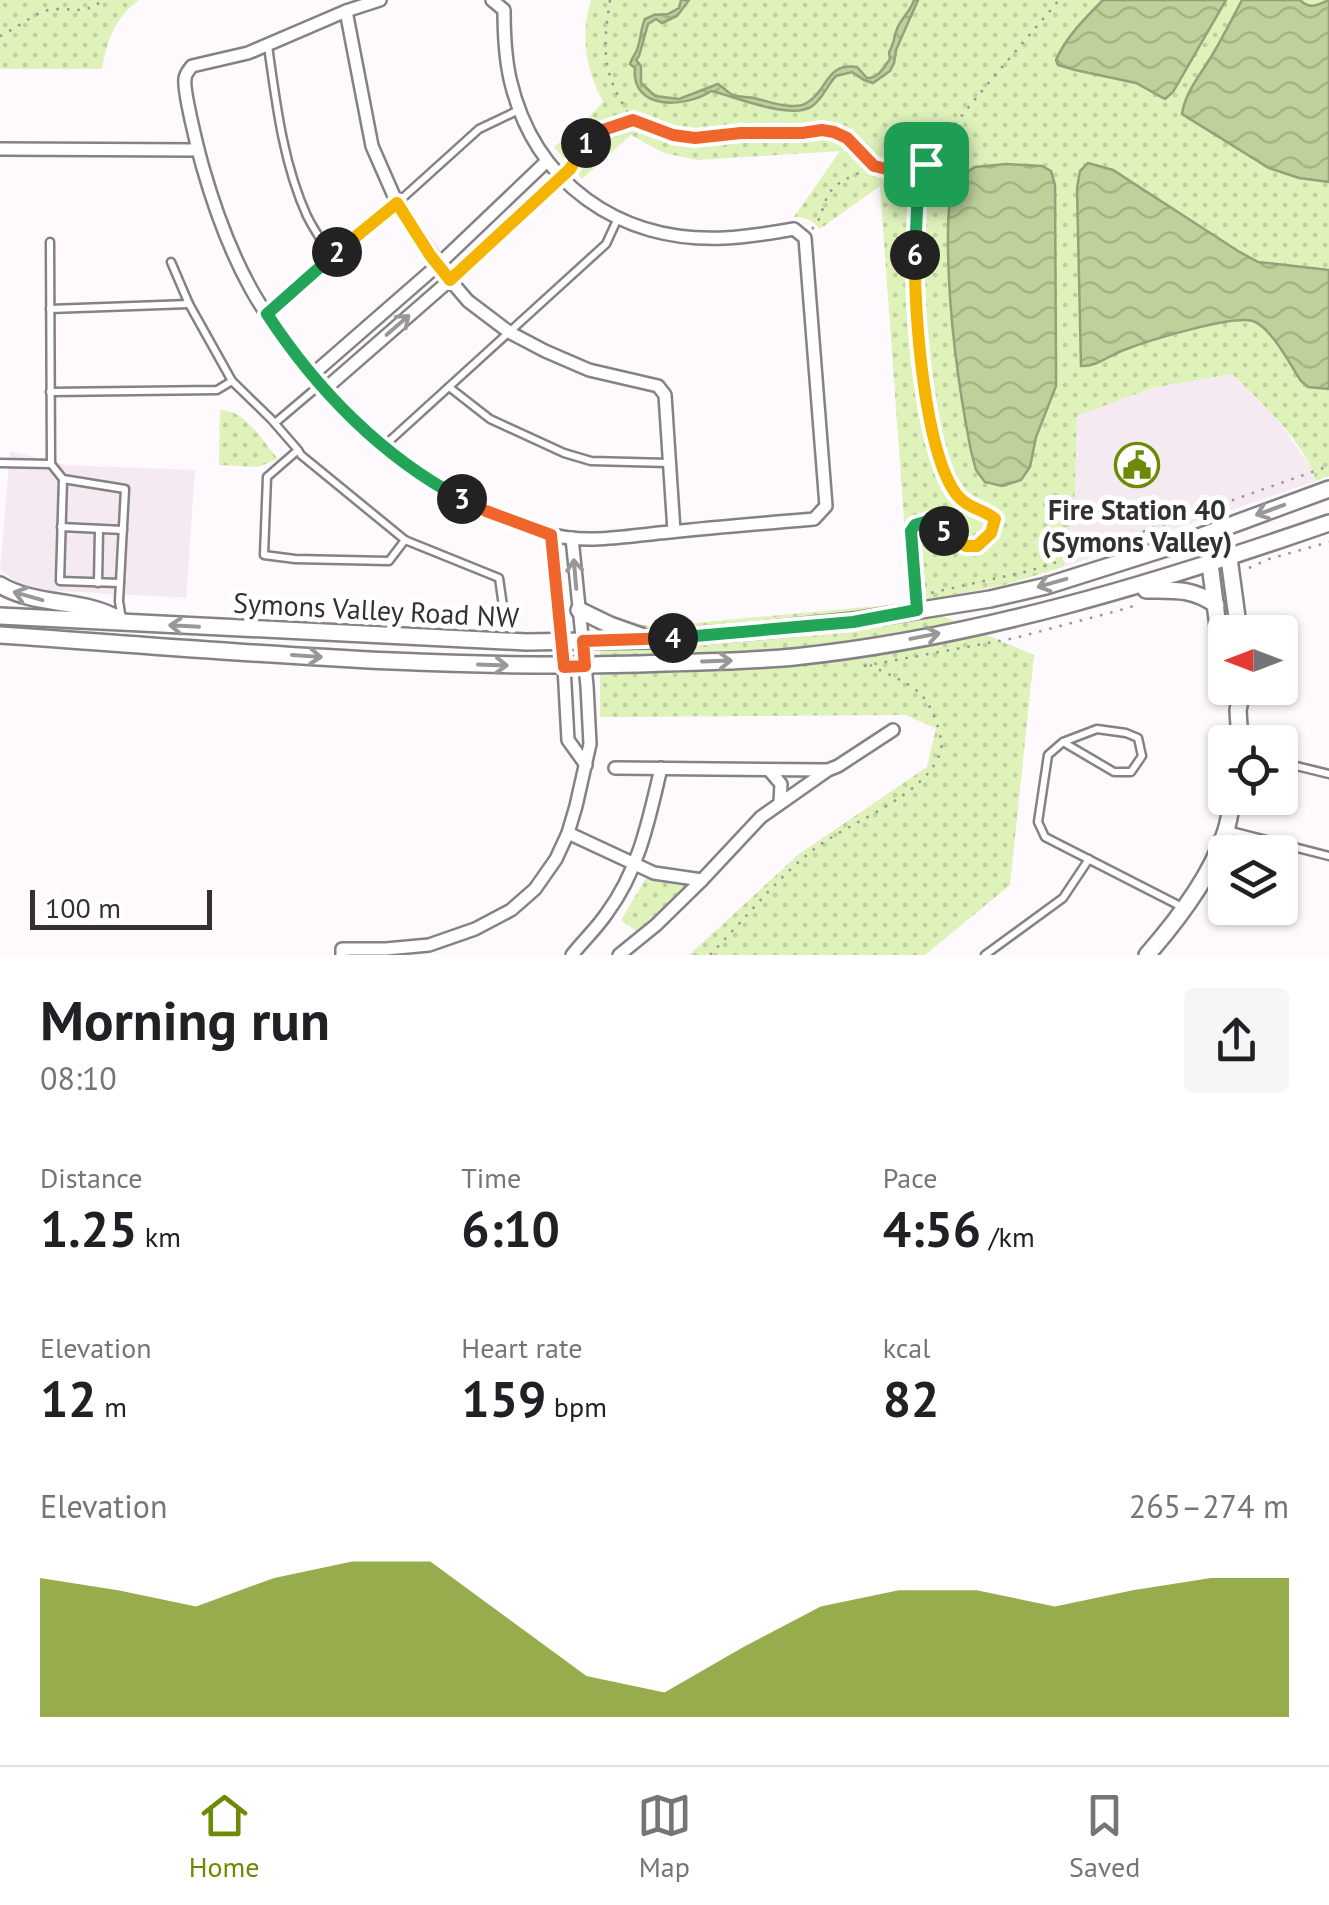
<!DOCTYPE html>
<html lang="en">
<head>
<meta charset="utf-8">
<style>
	:root { --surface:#fff; --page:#f6f6f6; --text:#202124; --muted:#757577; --line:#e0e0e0; --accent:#6c8a03 }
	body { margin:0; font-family:"PT Sans",sans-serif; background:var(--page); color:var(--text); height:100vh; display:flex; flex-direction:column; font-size:38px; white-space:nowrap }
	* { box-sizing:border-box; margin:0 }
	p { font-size:32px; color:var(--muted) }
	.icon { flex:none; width:55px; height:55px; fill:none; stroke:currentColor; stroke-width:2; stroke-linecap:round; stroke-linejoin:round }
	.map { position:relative; height:955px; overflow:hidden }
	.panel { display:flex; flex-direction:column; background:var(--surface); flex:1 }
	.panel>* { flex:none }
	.needle { width:65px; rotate:270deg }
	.buttons { position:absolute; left:1208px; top:615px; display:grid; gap:20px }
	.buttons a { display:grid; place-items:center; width:90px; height:90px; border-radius:10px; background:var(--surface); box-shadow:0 2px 8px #0004; font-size:50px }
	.scale { position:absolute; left:30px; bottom:25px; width:182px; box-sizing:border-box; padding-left:10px; border:5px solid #323031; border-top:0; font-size:28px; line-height:35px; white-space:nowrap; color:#323031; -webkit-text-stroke:8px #fff; paint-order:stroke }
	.pin { position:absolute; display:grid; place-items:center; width:85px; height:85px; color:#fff; margin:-42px; border-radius:20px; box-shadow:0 5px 15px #0006 }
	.km { position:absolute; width:50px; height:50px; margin:-25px; border-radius:50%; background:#222; color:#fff; font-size:28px; line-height:50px; text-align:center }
	.round { display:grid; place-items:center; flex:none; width:105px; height:105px; border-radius:10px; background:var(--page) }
	.headline { display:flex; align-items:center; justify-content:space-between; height:170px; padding:0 40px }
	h1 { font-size:55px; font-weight:800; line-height:75px }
	.metrics { display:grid; grid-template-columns:repeat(3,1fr); gap:15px; height:170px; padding:10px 40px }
	.metrics div { display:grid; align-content:center }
	.metrics b { font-size:50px; font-weight:800 }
	.metrics small { font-size:28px; font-weight:400 }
	.metrics p { font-size:28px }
	.chart { height:280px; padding:20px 40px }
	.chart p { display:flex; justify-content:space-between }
	.chart svg { width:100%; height:180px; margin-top:10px; fill:var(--accent); opacity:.7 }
	.dock { display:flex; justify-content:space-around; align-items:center; height:140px; border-top:2px solid var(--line); background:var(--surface); font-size:28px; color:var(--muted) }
	.dock a { display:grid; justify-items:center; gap:5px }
	.dock .current { color:var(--accent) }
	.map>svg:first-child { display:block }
	.built { fill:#f5eaf2 }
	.park { fill:url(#park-dots) }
	.water { fill:url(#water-waves); stroke:#94a17a; stroke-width:2.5 }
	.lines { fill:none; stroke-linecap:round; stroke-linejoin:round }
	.lane-casing { stroke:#858184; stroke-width:11 }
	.street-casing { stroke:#858184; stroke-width:16 }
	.secondary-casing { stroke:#858184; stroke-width:20 }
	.path { stroke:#999698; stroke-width:2.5; stroke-dasharray:2.5 8; stroke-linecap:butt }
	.lane { stroke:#fff; stroke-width:6 }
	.street { stroke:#fff; stroke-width:11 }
	.secondary { stroke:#fff; stroke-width:15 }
	.oneway { stroke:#989898 }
	.split-1-casing { stroke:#fff; stroke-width:20 }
	.split-2-casing { stroke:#fff; stroke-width:20 }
	.split-3-casing { stroke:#fff; stroke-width:20 }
	.split-4-casing { stroke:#fff; stroke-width:20 }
	.split-5-casing { stroke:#fff; stroke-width:20 }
	.split-6-casing { stroke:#fff; stroke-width:20 }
	.split-7-casing { stroke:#fff; stroke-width:20 }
	.split-1 { stroke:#f0652b; stroke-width:12 }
	.split-2 { stroke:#f5b400; stroke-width:12 }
	.split-3 { stroke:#22a559; stroke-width:12 }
	.split-4 { stroke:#f0652b; stroke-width:12 }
	.split-5 { stroke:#22a559; stroke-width:12 }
	.split-6 { stroke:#f5b400; stroke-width:12 }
	.split-7 { stroke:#22a559; stroke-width:12 }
	.labels { text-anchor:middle; stroke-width:10; stroke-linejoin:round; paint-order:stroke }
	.poi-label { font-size:28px; font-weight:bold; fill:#323031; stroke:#fff }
	.street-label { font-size:28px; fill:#323031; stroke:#fff }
</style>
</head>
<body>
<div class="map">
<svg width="1329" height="955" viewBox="0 0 1329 955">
	<defs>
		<pattern id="park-dots" width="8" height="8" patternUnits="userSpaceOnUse" patternTransform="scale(2.5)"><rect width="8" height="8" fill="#def2ba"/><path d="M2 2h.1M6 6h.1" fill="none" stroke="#bfd0a0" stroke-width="1.8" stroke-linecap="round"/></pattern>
		<pattern id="water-waves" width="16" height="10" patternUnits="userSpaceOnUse" patternTransform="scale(2.5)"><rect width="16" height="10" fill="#bed19a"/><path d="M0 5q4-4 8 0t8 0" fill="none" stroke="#a4b485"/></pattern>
	</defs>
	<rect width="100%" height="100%" fill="#fdf9fc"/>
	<g class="built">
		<path d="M1232 374 1279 422 1312 469 1316 481 1063 567 1075 492 1077 416 1152 388Z"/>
		<path d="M10 451 66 465 195 470 186 598 26 589 0 570Z"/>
	</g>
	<g class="park">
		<path d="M0 0H139C115 18 107 40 102 69H0Z"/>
		<path d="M591 0H1329V476L1316 481C1305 442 1260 402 1232 374L1152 388 1077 416 1075 492 1063 567 1004 585 912 603 1034 655 1010 885 925 955H689L799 854 927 767 936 728 905 715 600 717V614L652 627 910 603 880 186 820 229C812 220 806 217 794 217L840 151 697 160 664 153 631 135 582 179 554 147 584 123 603 102C586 70 580 36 591 0Z"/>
		<path d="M220 410C245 409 263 442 278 459L258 467 219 465Z"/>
		<path d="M648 875 692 883 636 931 621 920Z"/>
	</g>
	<g class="water">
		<path d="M681 0H689L677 16 662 23 656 19 648 24 639 56 636 60 641 66V83L655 96 679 99 718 84C723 87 726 91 731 94 738 98 747 96 754 98 768 101 795 112 808 102 829 89 825 63 857 67L867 78C878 79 884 67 890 59L889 52C894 44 894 37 897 29 901 18 911 11 914 0H918L896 50 894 63 890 71 873 83 864 80 852 72 836 76C827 85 823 99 811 107 789 120 734 96 711 91 686 108 631 111 635 68L630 64C631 60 634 56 636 52 641 42 640 30 645 19L654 15 668 14 679 8Z"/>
		<path d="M1103 0H1226L1173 92 1165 99 1136 83 1075 70 1058 65 1056 60C1066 37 1085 18 1103 0Z"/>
		<path d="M1242 0H1300C1310 10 1318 5 1329 0V182L1299 178 1269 168 1182 114C1185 93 1200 75 1211 57 1222 39 1232 19 1242 0Z"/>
		<path d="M1088 163 1113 170 1238 251 1258 262 1329 270V389L1308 387 1301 381C1291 366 1271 327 1253 321 1231 315 1147 341 1124 350 1110 355 1096 367 1081 366L1077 188 1080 171Z"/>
		<path d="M1006 164 1042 166 1051 171 1055 185 1056 366V386L1036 437 1030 467 1021 480 1002 486 985 482 976 470 971 451C958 385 949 317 948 249 948 225 947 202 956 179L975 167Z"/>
	</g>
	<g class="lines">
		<defs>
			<g id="lane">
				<path d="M268 46C276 103 283 163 307 216 314 230 323 243 332 257"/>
				<path d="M50 242 51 464"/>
				<path d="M171 262 189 304 232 381 271 419 298 450 301 455 405 540 389 561 295 559 264 555 267 477 298 450"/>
				<path d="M50 309 189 304"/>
				<path d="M268 313 397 203 479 129 521 109"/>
				<path d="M449 387 490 419 564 453 591 461 668 463"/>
				<path d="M50 392 217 390 232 381"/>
				<path d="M275 423 321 384"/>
				<path d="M385 445 606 244 618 218"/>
				<path d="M0 463 51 464 63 479 125 489 119 601 122 620"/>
				<path d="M63 479 60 581 120 583"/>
				<path d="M61 527 123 530"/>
				<path d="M405 540 499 578 503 606"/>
				<path d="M98 583 99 529"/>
				<path d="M1063 742 1114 772H1131L1142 756 1138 738 1126 733 1097 729 1063 742 1048 755 1038 822 1045 837 1184 908"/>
				<path d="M1280 762 1329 774"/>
				<path d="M1227 830 1329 856"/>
				<path d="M985 955 1063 898 1089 859"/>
			</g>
			<g id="street">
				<path d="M380 0 346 11 248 53 192 66C189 70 185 74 185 79 183 91 199 154 203 168 215 210 230 251 251 289 267 318 288 343 309 369 372 445 452 507 549 534 587 545 632 535 670 532 718 527 766 523 814 519L826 506 805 238 794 229C771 233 748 237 725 238 619 243 534 183 510 79 505 56 504 33 504 10L492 0"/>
				<path d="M346 11 372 146 397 203 450 280 468 301 509 332 545 351 589 370 658 386 665 395 674 531"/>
				<path d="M0 149 198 150"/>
				<path d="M313 374 438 265 547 161"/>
				<path d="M325 389 450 280 560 177"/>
				<path d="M551 535 564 667 568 740 586 765"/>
				<path d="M615 768 826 770"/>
				<path d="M769 770 781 784 780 803"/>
				<path d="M568 833 654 873 702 880"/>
				<path d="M342 955V949H386L429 945 475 929 511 910 535 889 556 859 568 833 576 806 590 744 587 686 572 538"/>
				<path d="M572 955C583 941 597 928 607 913 639 870 649 819 661 768"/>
				<path d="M619 955 656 925 702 880 761 817 828 770 838 766 893 730"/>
			</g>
			<g id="secondary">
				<path d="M1211 533 1210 564 1225 682"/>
				<path d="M1225 552 1229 558 1239 632"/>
				<path d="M0 585C37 607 84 598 120 620"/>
				<path d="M1146 590C1173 590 1193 588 1216 605"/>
				<path d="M579 610 610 625 641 636"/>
				<path d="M0 616 526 642 649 640 786 628 853 621 990 599 1046 586 1185 542 1329 489"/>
				<path d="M0 635C221 650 443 672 665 663 708 662 751 661 794 657 977 638 1156 583 1329 523"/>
				<path d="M1240 742 1238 710 1243 688"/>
				<path d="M1147 955C1175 923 1210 877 1224 836 1229 824 1230 810 1233 798"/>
			</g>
		</defs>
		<use href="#lane" class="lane-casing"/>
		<use href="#street" class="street-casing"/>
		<use href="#secondary" class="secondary-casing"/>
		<g class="path">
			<path d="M610 0C602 52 602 75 633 120L640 121 673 135 695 138 741 133 834 132 847 139 874 166 891 169 925 164"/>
			<path d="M0 36C14 30 36 12 49 10 72 6 81 17 103 0"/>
			<path d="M570 169 592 136 631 120"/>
			<path d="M894 171 916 194"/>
			<path d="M812 229C823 218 822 204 830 192 838 180 860 173 873 167"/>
			<path d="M1249 568 1269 559 1329 542"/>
			<path d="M921 595 1029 571 1098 549 1145 531 1329 466"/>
			<path d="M915 598C913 576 906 545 915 525 940 514 952 547 977 546L991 533 995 519C980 506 967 512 953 489 922 440 901 228 921 173 929 155 944 139 956 123 989 81 1025 41 1059 0"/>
			<path d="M864 666 1015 638 1128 608 1140 603"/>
			<path d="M710 955C744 920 775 880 813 850 848 822 925 797 940 753 943 745 941 739 939 731 927 686 908 685 870 665"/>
		</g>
		<use href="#lane" class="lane"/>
		<use href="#street" class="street"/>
		<use href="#secondary" class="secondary"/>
	</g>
	<defs><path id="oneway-shaft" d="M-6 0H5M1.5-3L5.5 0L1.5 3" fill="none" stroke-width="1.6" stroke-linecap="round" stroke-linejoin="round" transform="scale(2.5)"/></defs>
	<g class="oneway">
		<use href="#oneway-shaft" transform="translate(398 325) rotate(-41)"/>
		<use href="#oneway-shaft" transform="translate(1270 510) rotate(160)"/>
		<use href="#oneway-shaft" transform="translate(575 574) rotate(-95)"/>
		<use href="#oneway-shaft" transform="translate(1052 583) rotate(164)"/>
		<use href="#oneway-shaft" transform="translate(28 596) rotate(-164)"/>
		<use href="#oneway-shaft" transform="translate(184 626) rotate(-177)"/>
		<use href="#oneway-shaft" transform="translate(925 636) rotate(-11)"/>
		<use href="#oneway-shaft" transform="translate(307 656) rotate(4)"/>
		<use href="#oneway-shaft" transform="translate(717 661) rotate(-2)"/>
		<use href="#oneway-shaft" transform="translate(493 665) rotate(2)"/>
	</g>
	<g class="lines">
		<defs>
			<path id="split-1" d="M586 143 600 131 633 120 673 135 695 138 741 133H802L822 130 834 132 847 138 874 166 891 170 926 164"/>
			<path id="split-2" d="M337 252 397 203 430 255 450 280 570 169 586 143"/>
			<path id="split-3" d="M337 252 267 314C316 389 382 457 462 499"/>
			<path id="split-4" d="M462 499 486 511 551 535 564 667 585 666 583 641 673 638"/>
			<path id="split-5" d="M673 638 853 622 917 610 911 531 915 525 928 521 944 531"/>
			<path id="split-6" d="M915 255C914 310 924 453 957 495 968 509 984 509 995 519L991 533 977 546H966L944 531"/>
			<path id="split-7" d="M915 255 918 186 926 164"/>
		</defs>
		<use href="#split-1" class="split-1-casing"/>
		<use href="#split-2" class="split-2-casing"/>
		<use href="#split-3" class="split-3-casing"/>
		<use href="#split-4" class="split-4-casing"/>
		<use href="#split-5" class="split-5-casing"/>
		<use href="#split-6" class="split-6-casing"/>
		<use href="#split-7" class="split-7-casing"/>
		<use href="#split-1" class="split-1"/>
		<use href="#split-2" class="split-2"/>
		<use href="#split-3" class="split-3"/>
		<use href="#split-4" class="split-4"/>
		<use href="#split-5" class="split-5"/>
		<use href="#split-6" class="split-6"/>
		<use href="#split-7" class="split-7"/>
	</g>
	<defs>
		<symbol id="civic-ring" viewBox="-11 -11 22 22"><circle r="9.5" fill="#fff" stroke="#6c8a03" stroke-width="1.5"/><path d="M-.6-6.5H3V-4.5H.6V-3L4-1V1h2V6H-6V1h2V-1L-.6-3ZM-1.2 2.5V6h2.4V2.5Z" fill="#6c8a03"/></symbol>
	</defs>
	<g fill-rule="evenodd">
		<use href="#civic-ring" x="1112" y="440" width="50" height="50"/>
	</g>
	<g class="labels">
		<g class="poi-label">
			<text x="1137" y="520">Fire Station 40<tspan x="1137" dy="32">(Symons Valley)</tspan></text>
		</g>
		<g class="street-label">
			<text transform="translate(376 610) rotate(3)" y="10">Symons Valley Road NW</text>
		</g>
	</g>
</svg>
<div class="buttons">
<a><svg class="needle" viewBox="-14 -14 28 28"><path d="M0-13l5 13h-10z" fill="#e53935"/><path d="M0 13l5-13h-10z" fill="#757577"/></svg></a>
<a><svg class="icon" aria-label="locate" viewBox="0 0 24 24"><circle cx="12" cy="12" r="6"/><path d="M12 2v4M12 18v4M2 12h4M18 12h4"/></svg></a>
<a><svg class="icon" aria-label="layers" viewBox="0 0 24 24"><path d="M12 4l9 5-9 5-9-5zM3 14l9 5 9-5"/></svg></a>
</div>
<div class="scale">100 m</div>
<div class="pin" style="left:926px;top:164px;background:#1e9e55"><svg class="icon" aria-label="arrive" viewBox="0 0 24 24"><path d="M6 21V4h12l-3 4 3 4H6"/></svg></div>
<b class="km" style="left:586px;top:143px">1</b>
<b class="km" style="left:337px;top:252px">2</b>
<b class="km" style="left:462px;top:499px">3</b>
<b class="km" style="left:673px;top:638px">4</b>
<b class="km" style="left:944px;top:531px">5</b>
<b class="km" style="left:915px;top:255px">6</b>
</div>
<section class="panel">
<div class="headline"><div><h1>Morning run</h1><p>08:10</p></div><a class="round"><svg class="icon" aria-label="share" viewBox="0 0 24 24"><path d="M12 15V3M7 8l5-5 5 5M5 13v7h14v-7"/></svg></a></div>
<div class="metrics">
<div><p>Distance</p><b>1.25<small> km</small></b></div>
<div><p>Time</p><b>6:10</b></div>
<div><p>Pace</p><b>4:56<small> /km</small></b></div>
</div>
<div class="metrics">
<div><p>Elevation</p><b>12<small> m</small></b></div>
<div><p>Heart rate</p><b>159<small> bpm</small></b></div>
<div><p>kcal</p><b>82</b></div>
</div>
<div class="chart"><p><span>Elevation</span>265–274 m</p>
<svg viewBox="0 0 160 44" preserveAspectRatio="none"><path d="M0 44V10L10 13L20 17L30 10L40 6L50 6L60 20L70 34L80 38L90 27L100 17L110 13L120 13L130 17L140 13L150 10L160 10V44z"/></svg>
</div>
</section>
<nav class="dock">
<a class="current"><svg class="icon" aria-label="home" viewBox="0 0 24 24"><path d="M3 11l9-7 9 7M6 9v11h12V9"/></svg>Home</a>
<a><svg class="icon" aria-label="map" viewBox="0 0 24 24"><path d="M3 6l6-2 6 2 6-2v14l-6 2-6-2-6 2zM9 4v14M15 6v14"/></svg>Map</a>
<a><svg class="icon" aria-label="saved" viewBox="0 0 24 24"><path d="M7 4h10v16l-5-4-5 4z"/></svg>Saved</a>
</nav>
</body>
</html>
